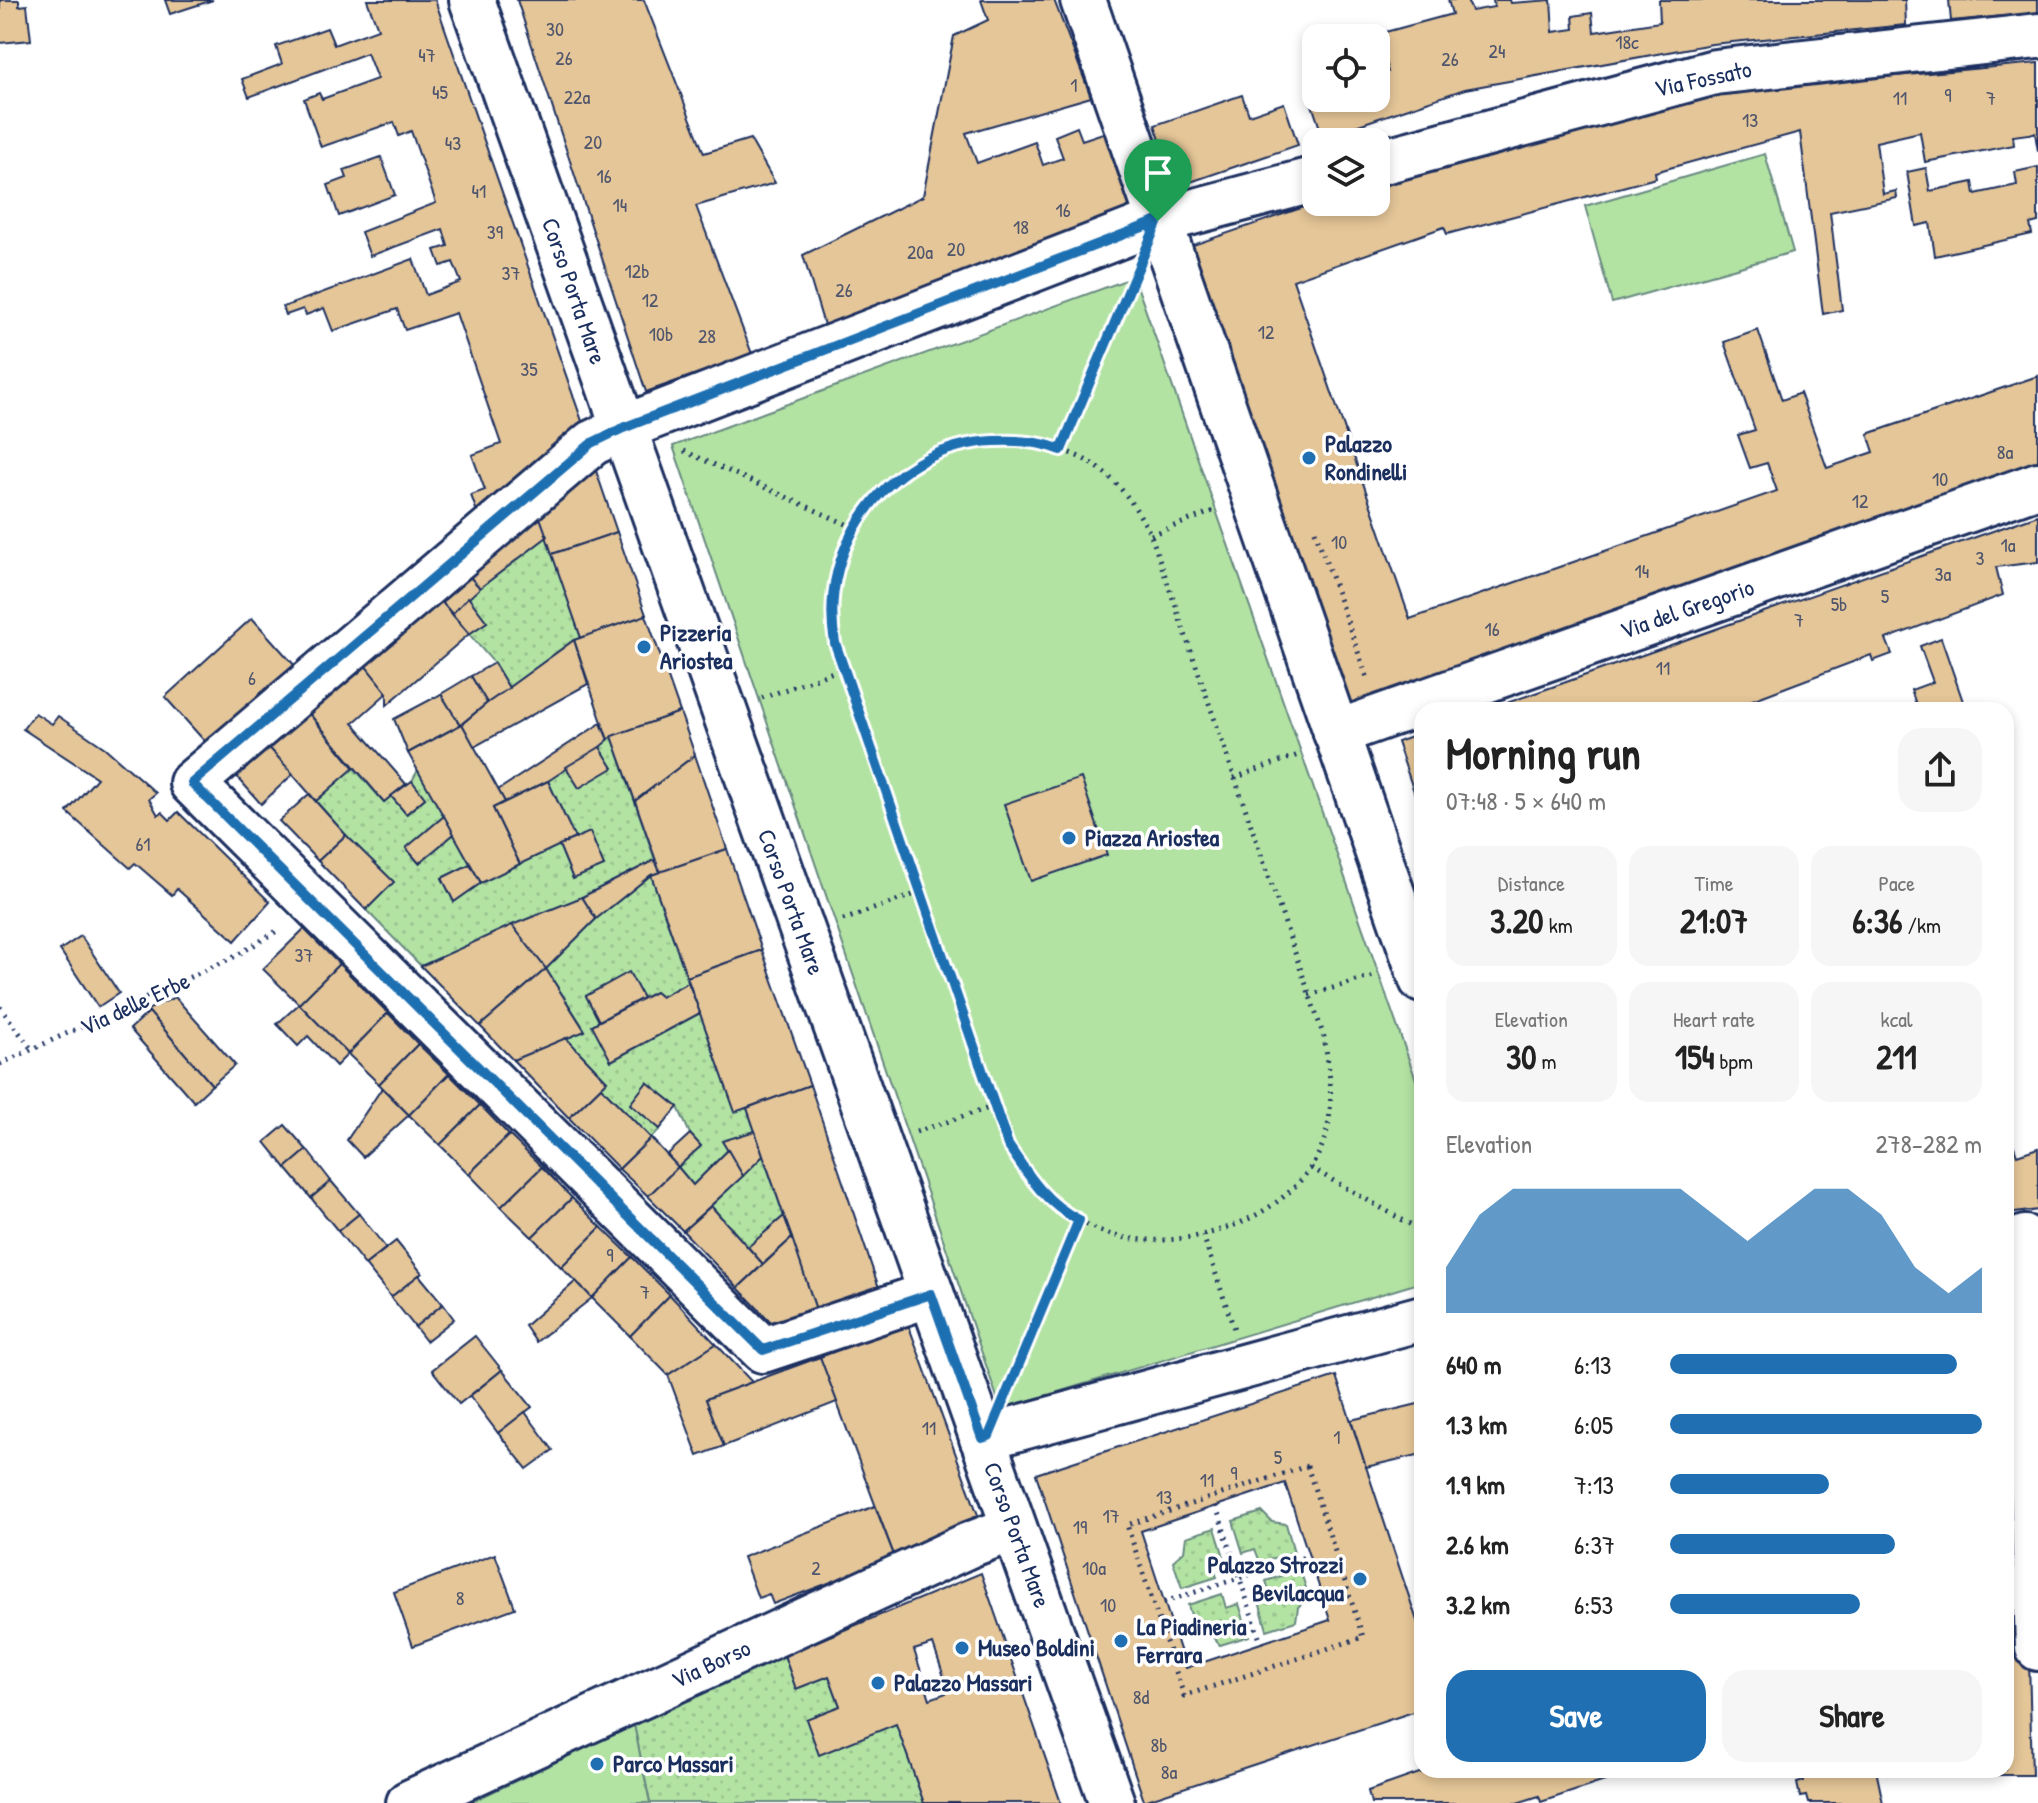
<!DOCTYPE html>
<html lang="en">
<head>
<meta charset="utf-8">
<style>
	:root { --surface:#fff; --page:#f6f6f6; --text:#222; --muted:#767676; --accent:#1f6fb2 }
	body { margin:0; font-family:"Patrick Hand",sans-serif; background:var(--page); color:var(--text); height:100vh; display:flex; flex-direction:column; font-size:30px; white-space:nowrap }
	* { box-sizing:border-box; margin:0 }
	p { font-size:26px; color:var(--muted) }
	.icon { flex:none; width:44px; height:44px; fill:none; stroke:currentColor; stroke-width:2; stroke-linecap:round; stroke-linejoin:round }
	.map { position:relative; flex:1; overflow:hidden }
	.side { position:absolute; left:1414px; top:702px; width:600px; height:1076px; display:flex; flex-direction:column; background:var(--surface); border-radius:24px; box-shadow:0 4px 12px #0003 }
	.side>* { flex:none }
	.fabs { position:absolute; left:1302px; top:24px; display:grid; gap:16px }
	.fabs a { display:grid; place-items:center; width:88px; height:88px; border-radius:16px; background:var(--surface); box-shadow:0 4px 12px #0003; font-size:40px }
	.pin { position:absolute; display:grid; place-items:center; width:68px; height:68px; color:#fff; margin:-82px -34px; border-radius:50% 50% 50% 0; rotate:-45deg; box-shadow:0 0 8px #0007 }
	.pin .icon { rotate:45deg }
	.round { display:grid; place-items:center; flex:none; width:84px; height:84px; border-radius:24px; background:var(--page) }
	.overview { display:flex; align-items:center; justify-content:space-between; height:136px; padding:0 32px }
	h1 { font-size:44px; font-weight:700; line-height:60px }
	.stats { display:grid; grid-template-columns:repeat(3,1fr); gap:12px; height:136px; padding:8px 32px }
	.stats div { display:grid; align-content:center; border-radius:20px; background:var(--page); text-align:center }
	.stats b { font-size:34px; font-weight:700 }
	.stats small { font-size:22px; font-weight:400 }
	.stats p { font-size:22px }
	.chart { height:224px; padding:16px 32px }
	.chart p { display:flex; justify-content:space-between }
	.chart svg { width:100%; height:144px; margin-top:8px; fill:var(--accent); opacity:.7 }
	.action { display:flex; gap:16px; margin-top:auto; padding:16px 32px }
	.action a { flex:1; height:92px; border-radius:24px; background:var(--accent); color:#fff; font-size:32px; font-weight:700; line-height:92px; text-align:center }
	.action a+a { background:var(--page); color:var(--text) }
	ul { padding:0 32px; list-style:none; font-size:26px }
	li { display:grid; grid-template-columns:128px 96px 1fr; align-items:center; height:60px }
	li i { height:20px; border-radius:10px; background:var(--accent) }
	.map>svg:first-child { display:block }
	.grass { fill:url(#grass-dots); stroke:#678980; stroke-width:2 }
	.park { fill:#b3e3a3; stroke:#678980; stroke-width:2 }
	.building { fill:#e5c698; stroke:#1b2f5e; stroke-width:2; fill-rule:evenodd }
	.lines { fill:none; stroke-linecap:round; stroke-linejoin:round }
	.minor-casing { stroke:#1b2f5e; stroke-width:50 }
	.path { stroke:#1b2f5e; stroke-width:5; stroke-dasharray:2 6; stroke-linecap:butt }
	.minor { stroke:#fff; stroke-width:44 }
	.route-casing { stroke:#fff; stroke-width:16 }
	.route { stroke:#1f6fb2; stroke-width:10 }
	.poi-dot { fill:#1f6fb2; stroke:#fff; stroke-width:3 }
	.labels { text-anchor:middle; stroke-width:7; stroke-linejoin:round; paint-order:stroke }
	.number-label { font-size:20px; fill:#4e556c }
	.street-label { font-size:24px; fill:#1b2f5e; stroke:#fff }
	.poi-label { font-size:24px; font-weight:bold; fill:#1b2f5e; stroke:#fff; text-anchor:start }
</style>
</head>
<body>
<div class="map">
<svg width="2038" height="1803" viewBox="0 0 2038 1803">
	<defs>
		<pattern id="grass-dots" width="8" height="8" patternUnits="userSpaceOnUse" patternTransform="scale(2)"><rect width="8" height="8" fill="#b3e3a3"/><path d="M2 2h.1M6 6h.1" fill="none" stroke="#99c38f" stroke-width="1.8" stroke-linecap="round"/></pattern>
	</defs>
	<rect width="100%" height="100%" fill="#fff"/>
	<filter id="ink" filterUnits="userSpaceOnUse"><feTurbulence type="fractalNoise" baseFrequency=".0125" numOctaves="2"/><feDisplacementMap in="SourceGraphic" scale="16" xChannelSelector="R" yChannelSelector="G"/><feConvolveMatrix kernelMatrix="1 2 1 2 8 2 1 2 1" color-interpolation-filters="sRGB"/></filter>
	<g filter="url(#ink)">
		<g class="grass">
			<path d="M547 537 581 638 573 640 509 688 494 663 469 634 487 622 468 597Z"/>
			<path d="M612 736 655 860 582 897 421 966 366 910 393 882 346 835 316 801 354 768 384 802 391 796 407 814 425 798 412 781 418 770 444 816 406 848 419 863 454 834 470 864 442 878 454 902 481 883 559 845 573 879 604 866 575 838 548 781 566 767 579 788 612 768 600 747Z"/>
			<path d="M651 875 688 982 661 997 655 992 643 998 628 973 586 996 599 1021 593 1026 612 1061 700 1013 735 1111 747 1108 755 1131 728 1150 693 1185 678 1167 701 1146 690 1134 678 1107 647 1083 660 1129 651 1138 601 1087 607 1081 566 1038 585 1030 546 969 596 919Z"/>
			<path d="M763 1156 784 1216 748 1247 711 1206Z"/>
			<path d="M1262 1512 1272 1522 1286 1524 1294 1552 1260 1562 1255 1549 1243 1553 1233 1521Z"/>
			<path d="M1215 1528 1225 1560 1212 1564 1217 1577 1182 1588 1173 1561 1184 1551 1186 1537Z"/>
			<path d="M1300 1570 1309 1597 1298 1607 1296 1621 1267 1630 1258 1598 1270 1594 1266 1581Z"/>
			<path d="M1222 1594 1226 1608 1239 1604 1249 1636 1220 1645 1211 1635 1196 1632 1188 1605Z"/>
			<path d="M784 1655 796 1689 829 1676 840 1706 896 1724 924 1803H650L634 1725Z"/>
		</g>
		<g class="park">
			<path d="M1765 154 1793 252 1612 303 1585 206Z"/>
			<path d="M1134 277 1422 1097V1282L1001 1409 673 446Z"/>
			<path d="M634 1725 650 1803H469Z"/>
		</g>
		<g class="building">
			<path d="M0 0H19V6L27 5 31 40 0 43Z"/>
			<path d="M165 0H213L170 14Z"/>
			<path d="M367 0H435L583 424 477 512 471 495 485 490 472 455 501 444 456 313 405 330 397 309 333 331 324 308 306 315 303 309 286 315 283 307 413 259 426 295 461 282 453 262 441 266 435 250 448 246 443 229 370 256 361 232 436 203 411 131 399 136 394 122 321 147 304 99 319 93 322 99 377 79 367 53 249 97 242 79 282 64 276 46 327 28 334 45 378 29Z"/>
			<path d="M517 0H644L704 153 750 139 775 183 696 206 752 354 646 392Z"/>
			<path d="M981 0H1054L1091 97 966 133 977 163 1035 142 1043 165 1063 158 1055 136 1077 127 1082 140 1106 132 1131 207 824 325 803 255 923 196 954 36 988 20Z"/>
			<path d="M1448 0H1467L1472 11 1494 7 1493 0H1510L1511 3 1551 0 1553 32 1574 29 1573 16 1592 13 1594 32 1660 22 1659 0H1905L1906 25 1712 44 1465 89 1323 137 1310 99 1316 97 1376 98V77L1388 72 1378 34 1452 14Z"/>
			<path d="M1949 0H2038V13L1951 21Z"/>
			<path d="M2038 63V151L2035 133 2013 136 2014 145 1925 162 1920 132 1876 142 1883 194 1896 191 1897 198 1830 212 1842 310 1823 314 1800 132 1655 172 1656 178 1447 234 1444 227 1293 280 1410 619 1777 491 1767 463 1750 468 1738 435 1755 430 1724 342 1758 330 1782 400 1800 393 1827 468 1874 452 1868 434 2038 376V468L1350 707 1187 247 1319 202H1376V185L1730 91Z"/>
			<path d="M1242 95 1249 115 1284 103 1298 145 1176 187 1155 125Z"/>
			<path d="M381 157 395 195 339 216 328 185 347 178 344 170Z"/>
			<path d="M2038 167V222L2030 224 2032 234 1935 256 1930 223 1916 226 1907 172 1926 168 1930 191 1973 182 1975 194 2017 185 2015 172Z"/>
			<path d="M594 465 617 532 552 554 538 512Z"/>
			<path d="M538 512 547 537 480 588 468 575Z"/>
			<path d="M2038 515V562L1996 567 2003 595 1886 639 1892 654 1873 661 1871 655 1726 710H1487Z"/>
			<path d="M617 532 646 615 581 638 552 554Z"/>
			<path d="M468 575 480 588 452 614 440 600Z"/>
			<path d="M468 597 487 622 469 634 452 614Z"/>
			<path d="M440 600 469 634 387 705V693L364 664Z"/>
			<path d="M646 615 680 712 612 736 608 740 574 640Z"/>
			<path d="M252 618 296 667 209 746 165 697Z"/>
			<path d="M1941 638 1966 710H1918L1911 690 1933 682 1920 646Z"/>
			<path d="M574 640 588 684 474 747 462 724 487 703Z"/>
			<path d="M494 663 509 688 487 703 471 676Z"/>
			<path d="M364 664 387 693 353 723 406 784 384 802 307 711Z"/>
			<path d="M471 676 487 703 460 725 441 694Z"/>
			<path d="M441 694 460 725 408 753 394 719Z"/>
			<path d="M307 711 354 768 316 801 265 743Z"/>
			<path d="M680 712 695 755 635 801 612 736Z"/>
			<path d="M35 713 52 724 58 716 105 748 156 793 149 799 158 815 162 812 170 820 178 812 270 902 235 941 177 889 172 895 135 863 130 868 67 812 97 778 23 729Z"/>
			<path d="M601 723 608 740 600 747 548 781 505 802 498 790Z"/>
			<path d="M462 724 505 802 493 808 520 864 481 883 408 753Z"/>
			<path d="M1422 733V815L1397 742Z"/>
			<path d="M265 743 293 774 261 804 233 772Z"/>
			<path d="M600 747 613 768 579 788 566 767Z"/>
			<path d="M695 755 727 849 660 872 635 801Z"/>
			<path d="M1081 778 1107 855 1031 881 1004 804Z"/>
			<path d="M412 781 425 798 406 814 391 796Z"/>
			<path d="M548 781 575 838 520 864 493 808Z"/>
			<path d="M309 794 346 835 318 861 279 821Z"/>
			<path d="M444 816 454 834 419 863 406 848Z"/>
			<path d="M590 832 604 866 573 879 559 845Z"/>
			<path d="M346 835 394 882 366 910 318 861Z"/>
			<path d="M727 849 762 950 687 977 651 875Z"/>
			<path d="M655 860 660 872 651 875 596 919 582 897Z"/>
			<path d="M470 864 481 883 454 902 442 878Z"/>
			<path d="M582 897 596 919 546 969 512 925Z"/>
			<path d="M512 925 546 969 480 1026 421 966Z"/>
			<path d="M304 929 339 964 299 1004 263 969Z"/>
			<path d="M81 936 119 993 98 1007 60 950Z"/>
			<path d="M762 950 810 1085 735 1112 687 977Z"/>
			<path d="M339 964 388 1013 348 1054 299 1004Z"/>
			<path d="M546 969 585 1031 513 1060 480 1026Z"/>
			<path d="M629 972 643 998 599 1021 586 996Z"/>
			<path d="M688 982 700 1013 611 1061 592 1025 655 992 661 997Z"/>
			<path d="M175 997 235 1065 212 1085 147 1010Z"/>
			<path d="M299 1004 348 1054 336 1066 308 1036 298 1046 277 1024Z"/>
			<path d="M149 1012 212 1085 194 1102 130 1029Z"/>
			<path d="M388 1013 418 1044 379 1084 348 1054Z"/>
			<path d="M566 1038 607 1081 569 1118 513 1060Z"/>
			<path d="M418 1044 449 1074 409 1115 379 1084Z"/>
			<path d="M449 1074 480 1105 440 1145 409 1115Z"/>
			<path d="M647 1082 678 1107 660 1129 630 1104Z"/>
			<path d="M810 1085 879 1288 816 1310 747 1108Z"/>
			<path d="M601 1087 651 1138 619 1169 569 1118Z"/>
			<path d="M382 1088 409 1115 363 1157 347 1140Z"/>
			<path d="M480 1105 509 1135 469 1174 440 1145Z"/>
			<path d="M2006 1123 2017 1155 2038 1148V1210L2006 1214Z"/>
			<path d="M285 1125 307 1150 286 1168 265 1142Z"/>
			<path d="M755 1131 763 1156 743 1176 722 1141Z"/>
			<path d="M690 1134 701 1146 678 1167 667 1155Z"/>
			<path d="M509 1135 542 1167 501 1207 469 1174Z"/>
			<path d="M651 1138 678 1167 648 1196 619 1169Z"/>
			<path d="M307 1150 331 1181 311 1198 286 1168Z"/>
			<path d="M728 1150 743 1176 683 1231 648 1196 678 1167 693 1185Z"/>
			<path d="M542 1167 572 1198 532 1237 501 1207Z"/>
			<path d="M331 1181 359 1214 338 1231 311 1198Z"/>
			<path d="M572 1198 601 1227 561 1267 532 1237Z"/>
			<path d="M711 1206 763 1264 738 1288 683 1231Z"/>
			<path d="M359 1214 386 1248 365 1265 338 1231Z"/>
			<path d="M784 1216 792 1238 763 1264 748 1247Z"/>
			<path d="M601 1227 632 1257 592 1298 561 1267Z"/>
			<path d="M792 1238 816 1310 774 1325 738 1288Z"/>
			<path d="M396 1241 422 1273 391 1297 365 1265Z"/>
			<path d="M632 1257 670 1295 630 1336 592 1298Z"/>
			<path d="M419 1275 443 1304 415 1327 391 1297Z"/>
			<path d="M2019 1275 2032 1775H1969V1770H2006V1277Z"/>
			<path d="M576 1281 592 1298 536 1342 525 1326Z"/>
			<path d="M670 1295 716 1344 668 1375 630 1336Z"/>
			<path d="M443 1304 454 1319 426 1341 415 1327Z"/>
			<path d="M908 1324 982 1526 895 1558 820 1357Z"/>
			<path d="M475 1336 502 1370 459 1404 432 1370Z"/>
			<path d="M716 1344 752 1382 706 1399 724 1446 698 1456 668 1375Z"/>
			<path d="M820 1357 837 1402 724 1446 706 1399Z"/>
			<path d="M502 1370 532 1407 498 1433 470 1396Z"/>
			<path d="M1336 1376 1422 1636V1709L1144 1801 1036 1474ZM1285 1483 1330 1620 1186 1668 1141 1531Z"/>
			<path d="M1422 1403V1454L1366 1467 1351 1420Z"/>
			<path d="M525 1412 553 1450 527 1469 498 1433Z"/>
			<path d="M875 1506 895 1558 773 1604 769 1594 758 1598 743 1557Z"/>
			<path d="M495 1554 515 1608 413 1646 394 1592Z"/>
			<path d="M981 1573 1061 1803H924L896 1724 819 1755 806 1719 840 1706 829 1676 796 1689 784 1655ZM933 1644 949 1692 930 1699 914 1650Z"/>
			<path d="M1428 1770H1654L1637 1776 1635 1771 1541 1802 1539 1796 1517 1803H1371L1368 1791Z"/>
			<path d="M1801 1770H1876L1883 1803H1808L1806 1796 1800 1797 1797 1783 1804 1781Z"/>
		</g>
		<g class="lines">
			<defs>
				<g id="minor">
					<path d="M472 0 1112 1803"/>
					<path d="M1083 0 1422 980"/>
					<path d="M1376 163 1715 72 2038 36"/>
					<path d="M1336 733 2038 485"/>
					<path d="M2025 1238 2038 1648"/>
					<path d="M931 1294 763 1350 192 783 592 443 623 428 1158 221 1316 179"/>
					<path d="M982 1438 1422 1318"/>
					<path d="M409 1803 969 1545 1014 1528"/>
				</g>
			</defs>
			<use href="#minor" class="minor-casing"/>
			<g class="path">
				<path d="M1007 440C1083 448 1115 467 1151 535L1324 1037C1330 1073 1336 1111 1322 1146 1292 1220 1186 1254 1112 1235 1098 1231 1080 1222 1068 1215 1041 1198 1025 1171 1008 1145L835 643C820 565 864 487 934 453 957 443 983 441 1007 440Z"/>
				<path d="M1061 450 1134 277"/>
				<path d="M684 451 855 528"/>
				<path d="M1315 531 1368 680"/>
				<path d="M1151 535 1216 510"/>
				<path d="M762 698 844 668"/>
				<path d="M1234 778 1301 754"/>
				<path d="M843 920 921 892"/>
				<path d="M1309 995 1377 975"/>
				<path d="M0 1007 33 1051"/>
				<path d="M0 1064 236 956 280 929"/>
				<path d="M916 1132 995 1106"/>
				<path d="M1311 1168 1422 1231"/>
				<path d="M1203 1235 1234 1329"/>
				<path d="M1009 1389 1079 1220"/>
				<path d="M1307 1466 1363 1637 1184 1696 1127 1525Z"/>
				<path d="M1216 1506 1261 1643"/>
				<path d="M1164 1602 1308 1556"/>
			</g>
			<use href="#minor" class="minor"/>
		</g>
	</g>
	<g class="lines" filter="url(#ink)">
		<defs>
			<path id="route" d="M1158 221 1061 450C1040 441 1016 440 994 441 892 445 817 543 835 643L1008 1145C1028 1175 1046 1204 1079 1220L989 1436 982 1438 931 1294 763 1350 192 783 592 443 623 428Z"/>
		</defs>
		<use href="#route" class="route-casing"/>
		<use href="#route" class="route"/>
	</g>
	<g class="poi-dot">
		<circle cx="1309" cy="458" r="8"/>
		<circle cx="644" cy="647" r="8"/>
		<circle cx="1069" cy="838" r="8"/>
		<circle cx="1360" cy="1579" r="8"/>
		<circle cx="1121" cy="1641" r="8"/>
		<circle cx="962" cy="1648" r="8"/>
		<circle cx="878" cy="1683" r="8"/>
		<circle cx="597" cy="1764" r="8"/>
	</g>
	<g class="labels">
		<g class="number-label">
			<text x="555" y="36">30</text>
			<text x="1627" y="49">18c</text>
			<text x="1497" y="58">24</text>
			<text x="427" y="62">47</text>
			<text x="564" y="65">26</text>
			<text x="1450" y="66">26</text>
			<text x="1074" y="92">1</text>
			<text x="440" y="99">45</text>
			<text x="1948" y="102">9</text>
			<text x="577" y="104">22a</text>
			<text x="1900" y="105">11</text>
			<text x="1991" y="105">7</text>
			<text x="1750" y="127">13</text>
			<text x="593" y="149">20</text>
			<text x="453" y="150">43</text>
			<text x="604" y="183">16</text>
			<text x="479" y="198">41</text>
			<text x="620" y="212">14</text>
			<text x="1063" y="217">16</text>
			<text x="1021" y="234">18</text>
			<text x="495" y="239">39</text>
			<text x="956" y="256">20</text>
			<text x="920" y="259">20a</text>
			<text x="637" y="278">12b</text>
			<text x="511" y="280">37</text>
			<text x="844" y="297">26</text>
			<text x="650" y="307">12</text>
			<text x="1266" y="339">12</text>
			<text x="661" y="341">10b</text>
			<text x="707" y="343">28</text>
			<text x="529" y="376">35</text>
			<text x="2005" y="459">8a</text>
			<text x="1940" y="486">10</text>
			<text x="1860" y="508">12</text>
			<text x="1339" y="549">10</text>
			<text x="2008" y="552">1a</text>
			<text x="1980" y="565">3</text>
			<text x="1642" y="578">14</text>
			<text x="1943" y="581">3a</text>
			<text x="1885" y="603">5</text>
			<text x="1839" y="611">5b</text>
			<text x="1799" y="627">7</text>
			<text x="1492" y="636">16</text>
			<text x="1663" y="675">11</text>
			<text x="252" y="685">6</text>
			<text x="143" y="851">61</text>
			<text x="304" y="962">37</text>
			<text x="610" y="1262">9</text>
			<text x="645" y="1299">7</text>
			<text x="929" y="1435">11</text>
			<text x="1337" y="1444">1</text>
			<text x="1278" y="1464">5</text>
			<text x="1234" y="1480">9</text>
			<text x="1207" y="1487">11</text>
			<text x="1164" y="1504">13</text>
			<text x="1111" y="1523">17</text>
			<text x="1080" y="1534">19</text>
			<text x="816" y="1575">2</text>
			<text x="1094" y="1575">10a</text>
			<text x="460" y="1605">8</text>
			<text x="1108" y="1612">10</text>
			<text x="1141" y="1704">8d</text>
			<text x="1159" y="1752">8b</text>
			<text x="1169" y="1779">8a</text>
		</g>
		<g class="street-label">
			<text transform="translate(1703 79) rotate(-12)" y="8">Via Fossato</text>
			<text transform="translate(574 291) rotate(71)" y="8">Corso Porta Mare</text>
			<text transform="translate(1687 609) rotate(-19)" y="8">Via del Gregorio</text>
			<text transform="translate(791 902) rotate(70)" y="8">Corso Porta Mare</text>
			<text transform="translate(135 1004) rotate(-25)" y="8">Via delle Erbe</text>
			<text transform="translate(1017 1535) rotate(70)" y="8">Corso Porta Mare</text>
			<text transform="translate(711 1664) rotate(-25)" y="8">Via Borso</text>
		</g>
		<g class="poi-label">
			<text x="1325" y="452">Palazzo<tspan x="1325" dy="28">Rondinelli</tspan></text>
			<text x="660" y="641">Pizzeria<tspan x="660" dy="28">Ariostea</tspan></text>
			<text x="1085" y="846">Piazza Ariostea</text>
			<text x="1344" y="1573" text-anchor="end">Palazzo Strozzi<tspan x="1344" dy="28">Bevilacqua</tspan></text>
			<text x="1137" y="1635">La Piadineria<tspan x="1137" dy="28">Ferrara</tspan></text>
			<text x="978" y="1656">Museo Boldini</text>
			<text x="894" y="1691">Palazzo Massari</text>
			<text x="613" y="1772">Parco Massari</text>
		</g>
	</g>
</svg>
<div class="fabs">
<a><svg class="icon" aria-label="locate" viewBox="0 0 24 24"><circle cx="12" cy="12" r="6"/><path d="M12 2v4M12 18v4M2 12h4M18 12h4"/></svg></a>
<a><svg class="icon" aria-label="layers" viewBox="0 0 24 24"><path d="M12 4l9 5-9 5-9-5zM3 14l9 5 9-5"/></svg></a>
</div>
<div class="pin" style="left:1158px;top:221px;background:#1e9e55"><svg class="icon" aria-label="arrive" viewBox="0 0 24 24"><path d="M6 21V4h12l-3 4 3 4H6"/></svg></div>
<section class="side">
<div class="overview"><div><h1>Morning run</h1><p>07:48 · 5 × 640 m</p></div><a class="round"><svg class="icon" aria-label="share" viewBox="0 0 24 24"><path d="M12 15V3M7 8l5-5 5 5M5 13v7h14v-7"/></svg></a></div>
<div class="stats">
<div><p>Distance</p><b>3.20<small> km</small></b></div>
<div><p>Time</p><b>21:07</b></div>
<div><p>Pace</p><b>6:36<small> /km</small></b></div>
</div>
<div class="stats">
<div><p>Elevation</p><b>30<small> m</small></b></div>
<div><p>Heart rate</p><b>154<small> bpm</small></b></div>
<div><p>kcal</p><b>211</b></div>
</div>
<div class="chart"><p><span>Elevation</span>278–282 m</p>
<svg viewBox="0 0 160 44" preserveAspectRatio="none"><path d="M0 44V30L10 14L20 6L30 6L40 6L50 6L60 6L70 6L80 14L90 22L100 14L110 6L120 6L130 14L140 30L150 38L160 30V44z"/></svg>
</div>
<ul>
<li><b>640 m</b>6:13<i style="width:92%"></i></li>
<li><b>1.3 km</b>6:05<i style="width:100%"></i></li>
<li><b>1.9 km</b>7:13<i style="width:51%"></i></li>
<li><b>2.6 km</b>6:37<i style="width:72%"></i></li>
<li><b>3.2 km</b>6:53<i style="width:61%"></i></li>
</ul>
<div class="action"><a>Save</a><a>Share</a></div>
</section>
</div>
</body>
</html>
